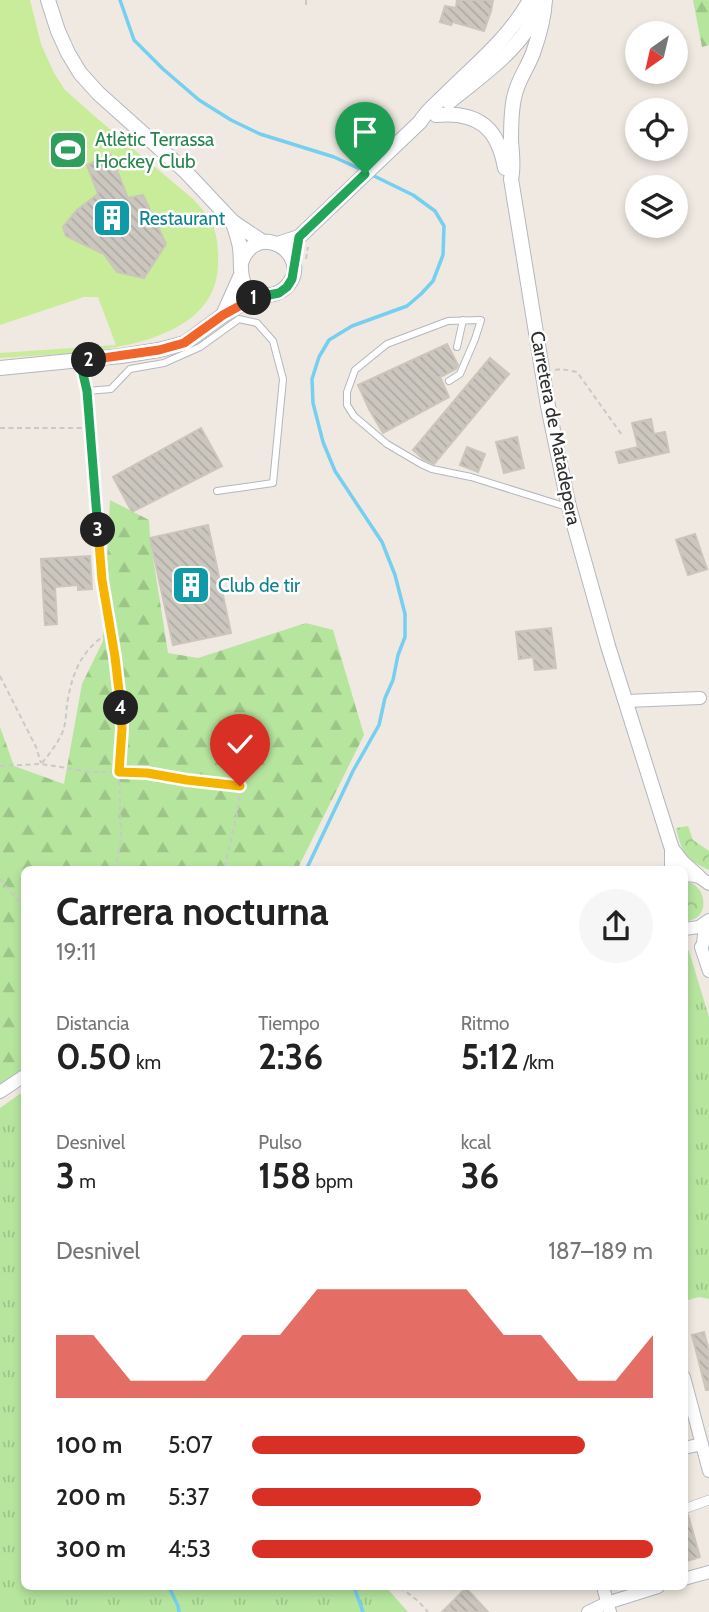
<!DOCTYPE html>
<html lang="es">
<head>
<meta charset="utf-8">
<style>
	:root { --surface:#fff; --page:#f6f6f6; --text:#222; --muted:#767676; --accent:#d93025 }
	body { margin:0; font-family:Cabin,sans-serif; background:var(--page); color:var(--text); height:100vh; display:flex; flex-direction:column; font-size:26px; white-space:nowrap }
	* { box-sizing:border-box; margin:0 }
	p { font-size:23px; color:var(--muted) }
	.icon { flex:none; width:38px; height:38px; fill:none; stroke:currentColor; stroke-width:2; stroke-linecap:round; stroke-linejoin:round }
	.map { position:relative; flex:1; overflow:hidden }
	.sheet { position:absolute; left:21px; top:866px; width:667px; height:724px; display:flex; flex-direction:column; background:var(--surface); border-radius:10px; box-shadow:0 4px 10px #0003 }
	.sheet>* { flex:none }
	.needle { width:46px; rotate:214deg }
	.buttons { position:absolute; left:625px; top:21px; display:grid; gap:14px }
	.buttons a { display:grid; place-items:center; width:63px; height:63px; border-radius:50%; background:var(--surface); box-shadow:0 4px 10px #0003; font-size:35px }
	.pin { position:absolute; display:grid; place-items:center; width:60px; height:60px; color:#fff; margin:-72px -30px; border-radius:50% 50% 50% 0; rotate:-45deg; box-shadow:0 0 7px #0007 }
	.pin .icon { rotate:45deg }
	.km { position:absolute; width:35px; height:35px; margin:-18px; border-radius:50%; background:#222; color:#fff; font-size:19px; line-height:35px; text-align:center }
	.round { display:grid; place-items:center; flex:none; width:74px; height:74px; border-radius:37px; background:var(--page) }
	.summary { display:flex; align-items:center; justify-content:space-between; height:119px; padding:0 35px }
	h1 { font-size:38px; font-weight:700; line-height:52px }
	.figures { display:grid; grid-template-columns:repeat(3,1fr); gap:10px; height:119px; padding:7px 35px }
	.figures div { display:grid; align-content:center }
	.figures b { font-size:35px; font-weight:700 }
	.figures small { font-size:19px; font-weight:400 }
	.figures p { font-size:19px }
	.chart { height:196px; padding:14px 35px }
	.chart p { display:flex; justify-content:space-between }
	.chart svg { width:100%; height:126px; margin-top:7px; fill:var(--accent); opacity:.7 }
	ul { padding:0 35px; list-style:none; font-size:23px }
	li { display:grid; grid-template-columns:112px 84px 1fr; align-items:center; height:52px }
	li i { height:18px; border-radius:9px; background:var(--accent) }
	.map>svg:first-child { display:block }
	.grass { fill:url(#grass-tufts) }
	.forest { fill:url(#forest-firs) }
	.park { fill:url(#park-crowns) }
	.pitch { fill:#c9ec9a }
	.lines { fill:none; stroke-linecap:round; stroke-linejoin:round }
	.stream { stroke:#75cff0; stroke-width:3.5 }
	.building { fill:url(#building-back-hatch); stroke:#cbc5ba; stroke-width:2 }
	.service-casing { stroke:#b4b7c1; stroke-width:8 }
	.pedestrian-casing { stroke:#b4b7c1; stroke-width:10 }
	.minor-casing { stroke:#b4b7c1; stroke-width:14 }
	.tertiary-casing { stroke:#b4b7c1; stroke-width:16 }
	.path { stroke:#c9c9c9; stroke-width:2; stroke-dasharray:5 3.5; stroke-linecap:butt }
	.service { stroke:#fff; stroke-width:6 }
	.pedestrian { stroke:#fff; stroke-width:9 }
	.minor { stroke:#fff; stroke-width:12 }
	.tertiary { stroke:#fff; stroke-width:14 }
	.split-1-casing { stroke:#fff; stroke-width:14 }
	.split-2-casing { stroke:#fff; stroke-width:14 }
	.split-3-casing { stroke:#fff; stroke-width:14 }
	.split-4-casing { stroke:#fff; stroke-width:14 }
	.split-5-casing { stroke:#fff; stroke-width:14 }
	.split-1 { stroke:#22a559; stroke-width:9 }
	.split-2 { stroke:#f0652b; stroke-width:9 }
	.split-3 { stroke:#22a559; stroke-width:9 }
	.split-4 { stroke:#f5b400; stroke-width:9 }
	.split-5 { stroke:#f5b400; stroke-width:9 }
	.labels { text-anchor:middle; stroke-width:5; stroke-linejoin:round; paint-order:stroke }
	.leisure-label { font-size:19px; fill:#27864d; stroke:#fff; text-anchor:start }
	.culture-label { font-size:19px; fill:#0d838f; stroke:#fff; text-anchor:start }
	.street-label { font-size:19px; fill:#2e2e2e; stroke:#fff }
</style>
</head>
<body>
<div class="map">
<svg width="709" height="1612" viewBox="0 0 709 1612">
	<defs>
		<pattern id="grass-tufts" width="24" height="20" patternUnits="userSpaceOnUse" patternTransform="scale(1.75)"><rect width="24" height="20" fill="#b6e59e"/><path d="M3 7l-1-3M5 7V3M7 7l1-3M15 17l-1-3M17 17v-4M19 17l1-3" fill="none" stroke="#9dc588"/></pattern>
		<pattern id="forest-firs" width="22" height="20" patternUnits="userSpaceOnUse" patternTransform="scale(1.75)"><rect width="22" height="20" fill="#b6e59e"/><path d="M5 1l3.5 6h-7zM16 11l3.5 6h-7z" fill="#9dc588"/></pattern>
		<pattern id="park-crowns" width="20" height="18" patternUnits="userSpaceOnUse" patternTransform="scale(1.75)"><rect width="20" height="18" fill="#b6e59e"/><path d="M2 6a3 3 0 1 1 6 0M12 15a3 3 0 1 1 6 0" fill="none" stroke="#9dc588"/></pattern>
		<pattern id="building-back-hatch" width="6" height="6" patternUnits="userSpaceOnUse" patternTransform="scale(1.75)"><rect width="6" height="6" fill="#cbc7bf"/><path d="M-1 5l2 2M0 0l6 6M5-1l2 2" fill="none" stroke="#afaba4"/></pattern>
	</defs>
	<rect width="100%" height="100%" fill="#efe9e1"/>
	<g class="grass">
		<path d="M684 945 689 951 709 1017V1299L699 1297 684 1301Z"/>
		<path d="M24 1091V1587H386L408 1612H0V1108Z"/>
	</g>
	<g class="forest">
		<path d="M693 0H709V45L702 47Z"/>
		<path d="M110 500 149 520 150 538 168 653 198 658 306 623 333 630 364 735 297 870H24V1068L0 1086V727L14 766 64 784 82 684 103 641Z"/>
	</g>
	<g class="park">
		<path d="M688 826 693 840 709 851V870C685 859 682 853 676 828Z"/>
		<path d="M689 882C709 889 709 922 684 921V883Z"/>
	</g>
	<path class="pitch" d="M0 0H30L41 44 54 73 65 90 99 120 193 199C215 222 219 234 218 266 214 356 64 353 0 358V353L116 345 98 297H84L0 325Z"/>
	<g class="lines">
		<g class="stream">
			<path d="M120 0 134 40 163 69 199 100 231 120 260 134 334 157 362 170"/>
			<path d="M306 870 353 771 379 725 385 698 393 680 398 655 405 637V614L395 575 382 542 335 471 323 442 313 403 312 379 319 357 329 340 352 326 407 306 421 294 433 281 443 255 444 226 435 211 413 195 372 175"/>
			<path d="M169 1587 178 1606 179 1612"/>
			<path d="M354 1587 363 1612"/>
		</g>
	</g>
	<g class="building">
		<path d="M457 0H493L491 11 484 31 453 22 451 25 440 22 445 6 456 8Z"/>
		<path d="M111 155 128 198 143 195 166 244 144 278 117 272 104 254 66 236 63 227 77 210 98 194 87 165Z"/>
		<path d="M447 344 458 365 456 369 440 377 449 397 383 433 369 409 358 385Z"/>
		<path d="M490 358 509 374 434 464 423 459 413 450Z"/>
		<path d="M651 419 654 434 665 432 669 452 619 463 616 452 638 447 632 423Z"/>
		<path d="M201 428 222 466 132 512 113 477Z"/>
		<path d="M517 437 524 468 504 473 496 442Z"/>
		<path d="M467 447 485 454 478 472 460 465Z"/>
		<path d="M208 525 231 633 173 645 150 538Z"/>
		<path d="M695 534 707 569 688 575 676 540Z"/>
		<path d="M90 556 92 589 78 590V585L55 587 57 624 45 625 41 559Z"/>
		<path d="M551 628 556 668 535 670 533 657 519 659 516 632Z"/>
		<path d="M704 1332 709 1351V1390H706L692 1335Z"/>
		<path d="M688 1515 700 1557 684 1562V1516Z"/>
		<path d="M466 1588 488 1612H442Z"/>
	</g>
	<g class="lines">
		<defs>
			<g id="service">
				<path d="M457 347 463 320"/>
				<path d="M449 381 460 374 475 339 481 320 448 321 387 344 355 370 347 392V405L354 416 387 444 421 464 432 469 471 477 567 507"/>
				<path d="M87 391 111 389 130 369 164 363 200 347 239 319 257 323 273 341 283 379 273 483 217 491"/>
			</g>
			<path id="pedestrian" d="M684 1509 709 1500"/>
			<g id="minor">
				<path d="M626 701 700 698"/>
				<path d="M684 875 698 876 709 884"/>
				<path d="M705 924 703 944 701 947 709 971"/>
				<path d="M684 929 699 927 709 920"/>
				<path d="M0 1092 24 1076"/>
				<path d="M684 1377 709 1471"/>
				<path d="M684 1448 702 1444"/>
				<path d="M684 1579 709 1572"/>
				<path d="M603 1587 610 1612"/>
				<path d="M588 1612 607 1603 658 1587"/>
			</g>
			<g id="tertiary">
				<path d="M48 0 58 31 68 53 80 73 98 93 185 171 233 222 263 242"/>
				<path d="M545 0C544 18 539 36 533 53 527 69 517 81 514 98 511 112 511 127 511 141 512 154 514 166 511 179L548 406 569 507 608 646 672 849V870"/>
				<path d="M449 102C482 75 525 47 540 5"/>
				<path d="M436 115C477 111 498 127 505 168"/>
				<path d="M233 222C235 231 239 239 240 248 243 268 234 291 264 295 273 296 282 292 288 285 313 254 256 218 241 263"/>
				<path d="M277 244 299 237 420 122C427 110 437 103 446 94 475 65 510 37 530 0"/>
				<path d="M223 315 240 277"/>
				<path d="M0 368 121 356 159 350 185 343 223 315 259 294"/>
				<path d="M672 849 683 863 698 876"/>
			</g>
		</defs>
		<use href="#service" class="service-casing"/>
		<use href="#pedestrian" class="pedestrian-casing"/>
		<use href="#minor" class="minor-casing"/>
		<use href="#tertiary" class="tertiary-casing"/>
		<g class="path">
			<path d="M306 0V8"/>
			<path d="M306 259 308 247"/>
			<path d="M555 370 561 369 577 372 622 435"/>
			<path d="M0 428H90"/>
			<path d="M0 676 36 747 41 763"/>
			<path d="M42 763C50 753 58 743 63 731 66 723 66 712 67 704 72 673 82 647 111 632"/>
			<path d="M0 766 41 764 92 772H119L122 729 120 694 102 580 88 401"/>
			<path d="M115 870 120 846 121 835 119 772C146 771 170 778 196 782 211 784 226 783 240 787L237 814 224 870"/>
			<path d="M0 879 24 908"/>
			<path d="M400 1587 418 1601 428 1612"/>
		</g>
		<use href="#service" class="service"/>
		<use href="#pedestrian" class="pedestrian"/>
		<use href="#minor" class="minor"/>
		<use href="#tertiary" class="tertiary"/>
	</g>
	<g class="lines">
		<defs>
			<path id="split-1" d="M254 298 259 294 269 295 279 293 287 287 292 279 299 237 365 174"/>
			<path id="split-2" d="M89 360 159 350 184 343 223 315 254 298"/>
			<path id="split-3" d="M89 360 80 361 87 391 98 530"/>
			<path id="split-4" d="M98 530 102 580 115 657 121 708"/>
			<path id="split-5" d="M121 708 122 729 119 772 147 773 187 780 240 786"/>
		</defs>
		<use href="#split-1" class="split-1-casing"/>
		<use href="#split-2" class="split-2-casing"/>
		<use href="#split-3" class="split-3-casing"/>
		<use href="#split-4" class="split-4-casing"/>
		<use href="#split-5" class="split-5-casing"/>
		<use href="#split-1" class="split-1"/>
		<use href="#split-2" class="split-2"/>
		<use href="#split-3" class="split-3"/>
		<use href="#split-4" class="split-4"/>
		<use href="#split-5" class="split-5"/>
	</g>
	<defs>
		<symbol id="stadium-square" viewBox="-11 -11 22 22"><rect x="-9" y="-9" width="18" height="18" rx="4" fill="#2e9e5b" stroke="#fff"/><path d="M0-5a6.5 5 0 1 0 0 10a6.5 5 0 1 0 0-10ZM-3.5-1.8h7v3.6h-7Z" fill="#fff"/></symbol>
		<symbol id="building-square" viewBox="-11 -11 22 22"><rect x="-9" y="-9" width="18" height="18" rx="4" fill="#0f9aa8" stroke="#fff"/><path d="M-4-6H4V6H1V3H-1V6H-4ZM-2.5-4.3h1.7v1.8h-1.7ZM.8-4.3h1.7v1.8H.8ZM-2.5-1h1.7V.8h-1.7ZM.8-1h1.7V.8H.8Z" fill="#fff"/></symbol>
	</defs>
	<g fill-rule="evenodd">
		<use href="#stadium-square" x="46" y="128" width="44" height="44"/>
		<use href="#building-square" x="90" y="196" width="44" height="44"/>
		<use href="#building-square" x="169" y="563" width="44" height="44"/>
	</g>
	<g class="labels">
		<g class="leisure-label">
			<text x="95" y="146">Atlètic Terrassa<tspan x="95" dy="22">Hockey Club</tspan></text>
		</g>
		<g class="culture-label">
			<text x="139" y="225">Restaurant</text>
			<text x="218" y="592">Club de tir</text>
		</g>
		<g class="street-label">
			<text transform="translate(556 428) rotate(79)" y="7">Carretera de Matadepera</text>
		</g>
	</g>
</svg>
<div class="buttons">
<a><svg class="needle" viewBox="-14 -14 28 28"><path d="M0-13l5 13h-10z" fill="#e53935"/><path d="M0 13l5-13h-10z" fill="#767676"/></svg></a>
<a><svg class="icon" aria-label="locate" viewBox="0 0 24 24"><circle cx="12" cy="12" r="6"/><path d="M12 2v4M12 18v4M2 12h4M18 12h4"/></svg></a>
<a><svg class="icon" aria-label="layers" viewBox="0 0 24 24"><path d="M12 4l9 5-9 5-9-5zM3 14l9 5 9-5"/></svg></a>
</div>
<div class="pin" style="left:365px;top:174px;background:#1e9e55"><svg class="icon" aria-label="arrive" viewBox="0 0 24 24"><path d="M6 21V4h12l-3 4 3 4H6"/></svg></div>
<div class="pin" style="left:240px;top:786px;background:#d93025"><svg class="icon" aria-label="check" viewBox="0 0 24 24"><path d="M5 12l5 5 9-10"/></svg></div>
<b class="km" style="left:254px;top:298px">1</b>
<b class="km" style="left:89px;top:360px">2</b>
<b class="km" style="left:98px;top:530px">3</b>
<b class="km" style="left:121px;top:708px">4</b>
<section class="sheet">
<div class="summary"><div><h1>Carrera nocturna</h1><p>19:11</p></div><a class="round"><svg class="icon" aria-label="share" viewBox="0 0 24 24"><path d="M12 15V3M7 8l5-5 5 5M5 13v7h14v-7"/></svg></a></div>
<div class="figures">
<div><p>Distancia</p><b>0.50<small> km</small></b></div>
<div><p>Tiempo</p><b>2:36</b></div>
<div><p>Ritmo</p><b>5:12<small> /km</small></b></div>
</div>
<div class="figures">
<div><p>Desnivel</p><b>3<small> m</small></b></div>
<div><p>Pulso</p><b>158<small> bpm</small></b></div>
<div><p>kcal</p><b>36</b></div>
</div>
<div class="chart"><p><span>Desnivel</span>187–189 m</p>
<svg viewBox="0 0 160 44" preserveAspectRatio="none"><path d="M0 44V22L10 22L20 38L30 38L40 38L50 22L60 22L70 6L80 6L90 6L100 6L110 6L120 22L130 22L140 38L150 38L160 22V44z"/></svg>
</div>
<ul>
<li><b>100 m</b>5:07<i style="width:83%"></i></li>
<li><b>200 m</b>5:37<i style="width:57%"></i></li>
<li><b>300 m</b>4:53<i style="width:100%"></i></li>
</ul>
</section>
</div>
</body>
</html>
